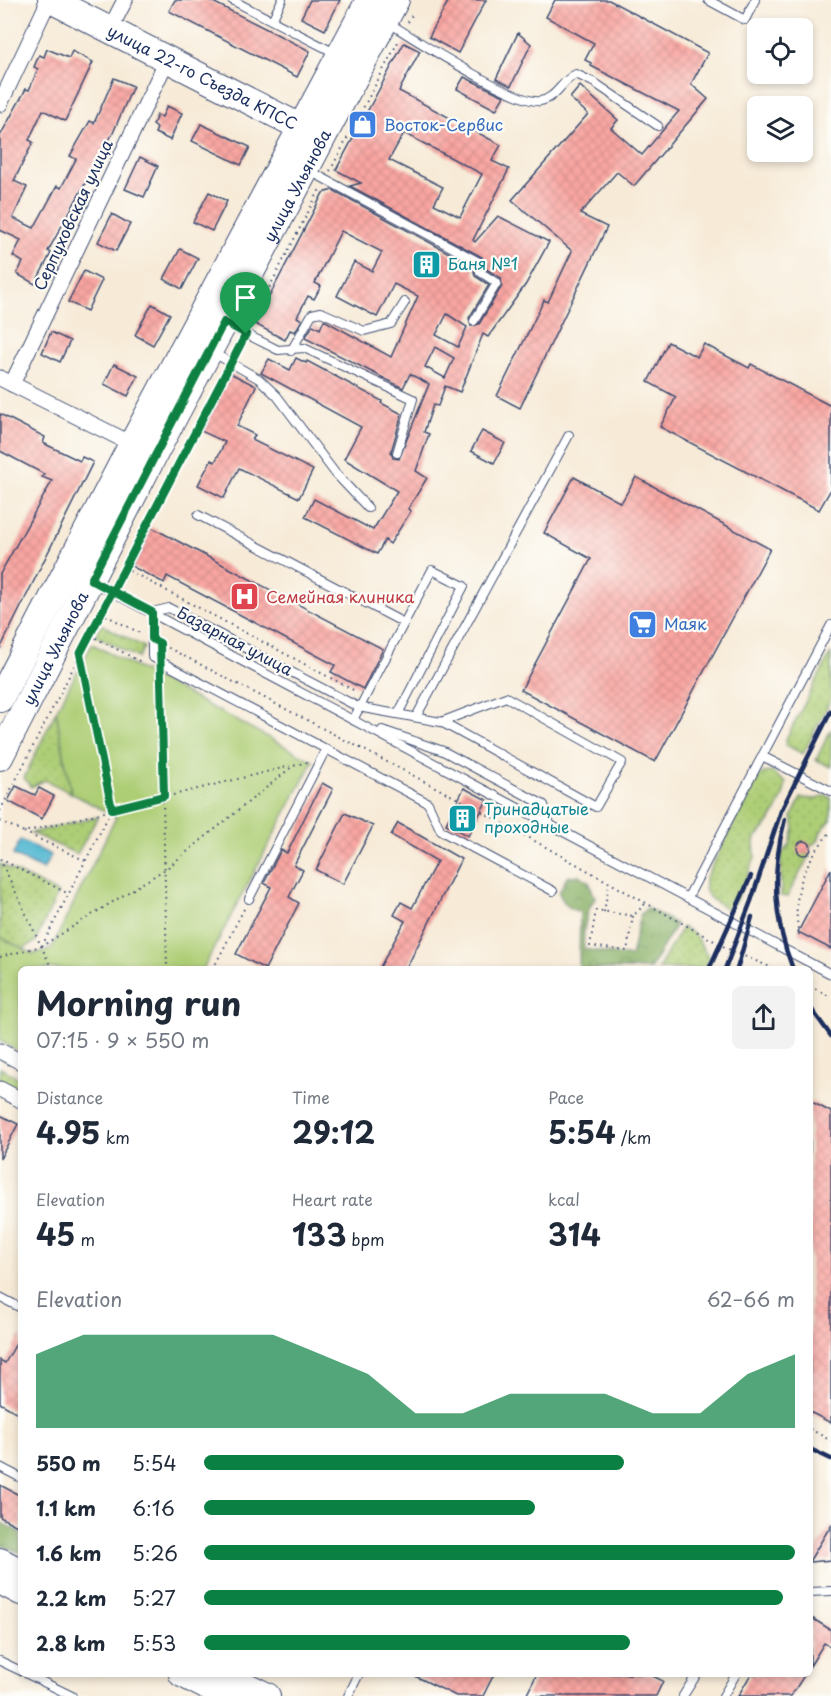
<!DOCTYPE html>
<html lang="en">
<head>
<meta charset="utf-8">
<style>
	:root { --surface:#fff; --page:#f2f2f3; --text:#1f2937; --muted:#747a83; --accent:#0b8043 }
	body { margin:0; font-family:"Playpen Sans",sans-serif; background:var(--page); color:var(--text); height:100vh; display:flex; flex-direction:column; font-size:22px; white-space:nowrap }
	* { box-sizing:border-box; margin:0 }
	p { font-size:20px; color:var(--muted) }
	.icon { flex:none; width:33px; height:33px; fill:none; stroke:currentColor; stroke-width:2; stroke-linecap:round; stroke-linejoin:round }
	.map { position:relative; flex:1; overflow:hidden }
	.sheet { position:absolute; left:18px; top:966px; width:795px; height:711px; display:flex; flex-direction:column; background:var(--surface); border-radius:9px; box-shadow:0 3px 9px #0003 }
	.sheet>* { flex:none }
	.tools { position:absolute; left:747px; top:18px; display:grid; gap:12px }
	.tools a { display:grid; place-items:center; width:66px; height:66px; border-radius:9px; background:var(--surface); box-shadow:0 3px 9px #0003; font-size:30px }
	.pin { position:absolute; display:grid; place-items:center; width:51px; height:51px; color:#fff; margin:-62px -26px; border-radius:50% 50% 50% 0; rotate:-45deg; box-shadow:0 0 6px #0007 }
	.pin .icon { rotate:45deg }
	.round { display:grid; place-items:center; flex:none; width:63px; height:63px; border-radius:9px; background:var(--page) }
	.headline { display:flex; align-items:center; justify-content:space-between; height:102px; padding:0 18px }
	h1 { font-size:33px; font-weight:700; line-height:45px }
	.stats { display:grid; grid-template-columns:repeat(3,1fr); gap:9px; height:102px; padding:6px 18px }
	.stats div { display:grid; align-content:center }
	.stats b { font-size:30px; font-weight:700 }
	.stats small { font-size:16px; font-weight:400 }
	.stats p { font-size:16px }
	.chart { height:168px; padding:12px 18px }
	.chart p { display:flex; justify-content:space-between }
	.chart svg { width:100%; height:108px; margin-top:6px; fill:var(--accent); opacity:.7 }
	ul { padding:0 18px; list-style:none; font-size:20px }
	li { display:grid; grid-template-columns:96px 72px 1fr; align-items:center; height:45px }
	li i { height:15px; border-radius:8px; background:var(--accent) }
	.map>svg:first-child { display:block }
	.grass { fill:url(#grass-dots); stroke:#647e6a; stroke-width:1.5 }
	.forest { fill:url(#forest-crowns); stroke:#527062; stroke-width:1.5 }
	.park { fill:#aece76; stroke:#647e6a; stroke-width:1.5 }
	.water { fill:#53b8d1; stroke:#377498; stroke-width:1.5 }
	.building { fill:url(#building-cross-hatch); fill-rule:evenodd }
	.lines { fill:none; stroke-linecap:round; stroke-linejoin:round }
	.service-casing { stroke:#3c4b70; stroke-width:10 }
	.minor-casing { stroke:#3c4b70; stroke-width:17 }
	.primary-casing { stroke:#3c4b70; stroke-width:28 }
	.path { stroke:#3c4b70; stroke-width:2; stroke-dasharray:1.5 4.5; stroke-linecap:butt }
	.service { stroke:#fff; stroke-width:8 }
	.minor { stroke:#fff; stroke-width:15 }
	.primary { stroke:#fff; stroke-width:26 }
	.rail { stroke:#1b2f5e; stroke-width:4.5 }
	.route-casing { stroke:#fff; stroke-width:12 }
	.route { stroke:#0b8043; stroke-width:8 }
	.labels { text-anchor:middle; stroke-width:4.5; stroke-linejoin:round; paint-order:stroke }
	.street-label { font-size:16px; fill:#1b2f5e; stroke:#fdfcf7 }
	.shop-label { font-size:16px; fill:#366cbe; stroke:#fdfcf7; text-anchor:start }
	.culture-label { font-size:16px; fill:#0d838f; stroke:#fdfcf7; text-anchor:start }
	.health-label { font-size:16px; fill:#be3a42; stroke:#fdfcf7; text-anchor:start }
</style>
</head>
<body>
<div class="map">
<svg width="831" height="1696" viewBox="0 0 831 1696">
	<defs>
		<pattern id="grass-dots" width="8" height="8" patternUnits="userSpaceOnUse" patternTransform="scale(1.5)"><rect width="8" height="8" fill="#aece76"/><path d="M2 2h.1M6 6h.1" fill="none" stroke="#95b168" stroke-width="1.8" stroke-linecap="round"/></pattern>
		<pattern id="forest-crowns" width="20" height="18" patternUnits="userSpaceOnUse" patternTransform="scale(1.5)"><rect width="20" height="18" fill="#8ab167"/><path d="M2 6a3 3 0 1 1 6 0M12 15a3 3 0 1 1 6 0" fill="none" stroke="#709058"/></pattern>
		<pattern id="building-cross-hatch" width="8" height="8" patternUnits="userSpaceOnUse" patternTransform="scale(1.5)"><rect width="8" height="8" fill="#f9a6a1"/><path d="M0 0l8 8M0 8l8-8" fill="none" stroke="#d58f8d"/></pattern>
	</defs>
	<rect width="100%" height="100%" fill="#fdfcf7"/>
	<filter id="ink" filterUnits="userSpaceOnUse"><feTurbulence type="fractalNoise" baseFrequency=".0167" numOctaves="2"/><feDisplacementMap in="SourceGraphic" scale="12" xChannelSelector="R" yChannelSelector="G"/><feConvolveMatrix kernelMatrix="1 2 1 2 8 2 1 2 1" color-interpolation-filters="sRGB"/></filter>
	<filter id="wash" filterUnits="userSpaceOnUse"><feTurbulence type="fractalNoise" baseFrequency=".008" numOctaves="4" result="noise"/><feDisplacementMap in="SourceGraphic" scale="24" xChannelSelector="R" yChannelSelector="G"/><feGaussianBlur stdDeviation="1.35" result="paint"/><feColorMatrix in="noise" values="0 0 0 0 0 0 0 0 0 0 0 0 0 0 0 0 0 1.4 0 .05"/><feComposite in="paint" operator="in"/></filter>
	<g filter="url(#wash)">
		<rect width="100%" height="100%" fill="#f7ebd8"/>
		<g class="grass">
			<path d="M101 624 144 647 138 658 95 635Z"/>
			<path d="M831 653V699L803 754 786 745V739Z"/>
			<path d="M56 711 71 793 45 780 31 787 24 778Z"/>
			<path d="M831 729V767L816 760Z"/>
			<path d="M772 772 786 783C783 804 769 825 754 840L755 858 736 902 727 909C712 900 703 897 705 879L757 779 763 773Z"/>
			<path d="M826 795 831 798V820L821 831 818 841 811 845 809 856 787 897 781 896V854L790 844 794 828 792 816 801 798 817 799Z"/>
			<path d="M98 817 77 854 31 833Z"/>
			<path d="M0 864 58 893 35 942 23 949 0 937Z"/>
			<path d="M682 927 694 934 709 958 703 969H658Z"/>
			<path d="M0 1068 21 1079V1095L0 1084Z"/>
		</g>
		<g class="forest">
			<path d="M579 875 589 882 595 898C586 910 582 934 584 949L631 957 640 915 647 908 676 924 650 969H579L580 911C570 911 563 902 559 893L567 877Z"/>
			<path d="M0 1522 21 1533V1553L0 1545Z"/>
		</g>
		<path class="park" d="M92 644 313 761 203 969H21V1053L0 1041V937L33 954 51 949 116 817 71 793 56 711Z"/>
		<path class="water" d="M20 840 51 855 43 870 13 855Z"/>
		<g id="blocks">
			<g class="building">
				<path d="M175 0H209L310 51 297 77 169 11Z"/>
				<path d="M310 0H340L325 30 301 18Z"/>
				<path d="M449 0H486L458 53 429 37Z"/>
				<path d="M555 0H609L708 53 691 84 708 99 634 186 617 172 580 214 607 227 520 408 497 396 544 300 548 302 572 251 512 200 588 114 570 98 580 86 618 120 611 128 642 155 679 111 591 66V63L585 60 594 43 546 17Z"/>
				<path d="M518 33 531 44 511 86 496 79Z"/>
				<path d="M404 43 420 51 399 91 501 145 492 161 509 169 473 240 475 242 498 216 549 242 526 284 488 337 483 334 460 392 445 386 438 406 433 405 424 432 429 434 416 471 427 478 408 509 411 511 390 544 385 540 377 554 305 517 314 499 373 530 397 491 344 459 361 427 261 373 269 359 290 370 296 358 306 363 307 361 382 401 381 403 402 414 391 452 393 458 399 459 429 384 410 374 403 388 305 338 313 325 320 329 324 320 391 357 418 296 394 284 377 317 337 296 354 262 372 271 382 252 341 231 315 283 321 286 314 299 308 296 297 317 302 320 295 332 290 330 285 340 255 324 323 193 333 190 473 266 475 276 489 285 469 318 471 326 479 324 502 286 501 278 486 269 482 257 350 186 361 183 336 170ZM404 133 482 174 460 217 434 204 443 187 389 160ZM447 314 467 327 458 347 436 335ZM435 347 454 358 445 378 425 367Z"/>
				<path d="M47 49 69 58 72 51 93 62 65 121 43 110 29 140 33 142 14 181 27 187 13 218 34 228 57 186 61 188 76 159 70 156 90 121 94 123 114 78 133 86 113 133 48 251 51 253 35 284 17 274 23 262 13 256 21 240 0 230V136L26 89 29 90 38 69 34 67 39 55 44 57Z"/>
				<path d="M464 77 504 96 496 110 457 89Z"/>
				<path d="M167 106 182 113 170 140 155 133 157 128 153 125 157 115 162 117Z"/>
				<path d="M201 124 250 147 241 165 192 141Z"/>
				<path d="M140 157 158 166 144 197 125 189Z"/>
				<path d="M209 192 227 201 212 231 193 222Z"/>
				<path d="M112 214 130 224 116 251 98 242Z"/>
				<path d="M180 249 198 258 182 289 164 279Z"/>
				<path d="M84 271 102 280 87 311 68 302Z"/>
				<path d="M152 304 170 314 153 345 135 335Z"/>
				<path d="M51 332 70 341 60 362 42 353Z"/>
				<path d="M668 342 697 357 704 344 749 368 751 364 831 406V489L819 510 660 427 676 397 648 382Z"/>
				<path d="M114 364 138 376 128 396 104 384Z"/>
				<path d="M230 373 256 386 237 426 255 435 252 440 313 470 299 498 239 468 224 498 198 485 211 460 215 462 225 442 201 431Z"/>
				<path d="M0 414 45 437 43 443 80 461 82 457 93 462 0 649V574L52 481 42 477 44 474 0 451Z"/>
				<path d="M482 431 505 443 494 463 471 451Z"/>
				<path d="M574 477 621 503 636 477 770 549 655 762 521 690 591 559 544 533Z"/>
				<path d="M151 527 383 649 363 689 331 672 335 665 167 576 164 583 131 566Z"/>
				<path d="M322 783 333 789 294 865 303 870 289 897 299 903 265 969 236 954 271 887 264 883 281 850 287 853Z"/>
				<path d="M16 786 35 795 39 788 54 796 42 819 8 801Z"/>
				<path d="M464 788 487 800 468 836 446 824Z"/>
				<path d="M345 813 373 826 343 884 316 870Z"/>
				<path d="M398 823 461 859 406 969H379L405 921 394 915 401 902 412 908 437 861 391 835Z"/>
				<circle cx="804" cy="848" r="7"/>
				<path d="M831 869V949L798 932Z"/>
				<path d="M810 1101 831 1112V1423L810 1412Z"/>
				<path d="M0 1115 18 1124 0 1159Z"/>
				<path d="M21 1335V1415L0 1403V1360L5 1363Z"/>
				<path d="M0 1485 21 1496V1528L0 1517Z"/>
				<path d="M831 1525V1560L810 1562V1560Z"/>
				<path d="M810 1617 831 1630V1647L824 1643 810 1666Z"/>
				<path d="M411 1674H494L483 1696H456Z"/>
				<path d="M537 1674H649L663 1681 656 1696H526Z"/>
				<path d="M751 1674H805L791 1696H738Z"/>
			</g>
		</g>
	</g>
	<g filter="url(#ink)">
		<use href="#blocks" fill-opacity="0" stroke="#3c4b70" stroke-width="1.5"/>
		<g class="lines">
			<defs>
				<g id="service">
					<path d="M232 0 335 53"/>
					<path d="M708 0 745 20 755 0"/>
					<path d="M272 20 282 0"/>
					<path d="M389 23C413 38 517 105 540 101 556 99 562 80 576 74L595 83 658 126"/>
					<path d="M308 170 479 262 480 272 497 283 474 321"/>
					<path d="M228 325 278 350 304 348 413 399 397 453"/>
					<path d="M291 351 312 314 321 312 364 331 391 324 405 302"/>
					<path d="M212 352 259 379 277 396 335 473 368 508"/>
					<path d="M198 515 404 623"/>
					<path d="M93 582 831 974"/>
					<path d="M416 717 569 435"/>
					<path d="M356 721 353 720 432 570 464 586 398 714"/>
					<path d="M441 722 596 807 622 762 506 697 441 722 358 707 169 608 152 612V657L428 803 441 831 553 891"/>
					<path d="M382 730 443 751 544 805 550 824"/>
					<path d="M762 756 831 791"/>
					<path d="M688 897 831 625"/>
					<path d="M249 899 326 749"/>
					<path d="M0 1297 21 1308"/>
					<path d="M0 1467 21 1478"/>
					<path d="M810 1592 831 1591"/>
					<path d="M0 1661 21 1671"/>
					<path d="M27 1674 72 1696"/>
					<path d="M348 1696 359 1674"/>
					<path d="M683 1696 697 1674"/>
					<path d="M723 1696 736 1674"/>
				</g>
				<g id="minor">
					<path d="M109 31 125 0"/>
					<path d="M0 104 49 0"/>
					<path d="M0 378 138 447"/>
					<path d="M12 384 167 60"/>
					<path d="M0 1051 21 1062"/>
					<path d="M0 1089 21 1100"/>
				</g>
				<g id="primary">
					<path id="s1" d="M51 0 314 134"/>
					<path d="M0 699 132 444 369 0"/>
					<path id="s2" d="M0 757 154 455 396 0"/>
					<path d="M0 1561 21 1572"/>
					<path d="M0 1581 21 1592"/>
					<path d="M182 1674 225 1696"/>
					<path d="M223 1674 267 1696"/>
				</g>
			</defs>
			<use href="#service" class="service-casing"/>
			<use href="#minor" class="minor-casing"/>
			<use href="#primary" class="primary-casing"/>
			<g class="path">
				<path d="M408 22 413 13"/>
				<path d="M330 171 399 40"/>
				<path d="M250 325 320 189"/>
				<path d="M235 355 241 344"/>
				<path d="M124 568 357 692"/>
				<path d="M116 583 226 373"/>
				<path d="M101 613 107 602"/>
				<path d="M90 635 101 613 142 634"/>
				<path d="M163 645 481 811 732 951 775 969"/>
				<path d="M160 675 167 969"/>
				<path d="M0 811 90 635 143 663"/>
				<path d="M0 821 24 832 290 766"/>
				<path d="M24 832 86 861"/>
				<path d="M0 859 52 969"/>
				<path d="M0 859 69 894"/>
				<path d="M604 912 609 883"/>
				<path d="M633 916 627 951 590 946 596 910 633 916 646 903"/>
				<path d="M799 935C791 892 804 863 831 831"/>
				<path d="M42 946 112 809 80 654"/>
				<path d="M0 957 42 946 167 868 293 766 307 762"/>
				<path d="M213 969 244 909"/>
				<path d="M810 986 831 997"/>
				<path d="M810 1429 831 1441"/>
			</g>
			<use href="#service" class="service"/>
			<use href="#minor" class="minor"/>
			<use href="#primary" class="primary"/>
			<g class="rail">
				<path d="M785 819C771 871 773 919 793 969"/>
				<path d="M709 969 751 876"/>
				<path d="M725 969 751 901 781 811 831 711"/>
				<path d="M737 969 752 917"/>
				<path d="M810 1007 831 1036"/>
				<path d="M810 1449 831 1459"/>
			</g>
		</g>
	</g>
	<g class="lines" filter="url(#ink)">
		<defs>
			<path id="route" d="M246 334 80 654 112 809 164 796 160 643 152 639V612L91 580 224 322 246 334"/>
		</defs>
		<use href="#route" class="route-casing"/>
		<use href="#route" class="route"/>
	</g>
	<defs>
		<symbol id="shop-square" viewBox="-11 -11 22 22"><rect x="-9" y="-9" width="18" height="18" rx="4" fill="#3f7fe0" stroke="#fdfcf7"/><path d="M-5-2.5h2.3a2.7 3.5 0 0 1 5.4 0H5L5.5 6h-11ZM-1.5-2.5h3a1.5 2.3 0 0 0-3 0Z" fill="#fff"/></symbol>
		<symbol id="building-square" viewBox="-11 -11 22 22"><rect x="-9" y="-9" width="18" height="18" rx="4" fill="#0f9aa8" stroke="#fdfcf7"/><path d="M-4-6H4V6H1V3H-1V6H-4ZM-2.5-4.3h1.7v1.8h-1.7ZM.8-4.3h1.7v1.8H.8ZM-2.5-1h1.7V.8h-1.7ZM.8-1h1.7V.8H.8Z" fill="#fff"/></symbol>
		<symbol id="hospital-square" viewBox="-11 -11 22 22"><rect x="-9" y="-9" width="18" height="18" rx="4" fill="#e0444e" stroke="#fdfcf7"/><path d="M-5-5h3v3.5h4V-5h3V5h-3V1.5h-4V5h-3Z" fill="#fff"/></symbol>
		<symbol id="supermarket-square" viewBox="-11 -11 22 22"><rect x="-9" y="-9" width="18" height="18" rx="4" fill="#3f7fe0" stroke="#fdfcf7"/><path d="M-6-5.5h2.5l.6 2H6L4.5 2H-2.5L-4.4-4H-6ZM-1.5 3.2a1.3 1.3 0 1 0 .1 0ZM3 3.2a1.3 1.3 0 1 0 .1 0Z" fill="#fff"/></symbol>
	</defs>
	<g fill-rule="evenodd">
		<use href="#shop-square" x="346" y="108" width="33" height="33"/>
		<use href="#building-square" x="410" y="248" width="33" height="33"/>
		<use href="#hospital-square" x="228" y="580" width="33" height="33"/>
		<use href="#supermarket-square" x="626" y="608" width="33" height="33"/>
		<use href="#building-square" x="446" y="802" width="33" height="33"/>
	</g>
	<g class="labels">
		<g class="street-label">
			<text dy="6" stroke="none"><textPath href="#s1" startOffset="170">улица 22-го Съезда КПСС</textPath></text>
			<text dy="6" stroke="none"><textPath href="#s2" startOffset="644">улица Ульянова</textPath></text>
			<text transform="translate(73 215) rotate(-65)" y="6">Серпуховская улица</text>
			<text transform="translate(235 641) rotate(28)" y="6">Базарная улица</text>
			<text dy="6" stroke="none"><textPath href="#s2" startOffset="122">улица Ульянова</textPath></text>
		</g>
		<g class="shop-label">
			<text x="384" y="131">Восток-Сервис</text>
			<text x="664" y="630">Маяк</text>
		</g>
		<g class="culture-label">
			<text x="448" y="270">Баня №1</text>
			<text x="484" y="815">Тринадцатые<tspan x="484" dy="18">проходные</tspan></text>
		</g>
		<g class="health-label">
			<text x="266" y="603">Семейная клиника</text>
		</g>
	</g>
</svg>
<div class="tools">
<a><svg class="icon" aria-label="locate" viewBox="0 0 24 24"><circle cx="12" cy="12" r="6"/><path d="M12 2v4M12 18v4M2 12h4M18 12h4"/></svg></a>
<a><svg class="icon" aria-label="layers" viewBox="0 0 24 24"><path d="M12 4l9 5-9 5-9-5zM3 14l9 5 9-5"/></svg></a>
</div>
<div class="pin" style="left:246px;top:334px;background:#1e9e55"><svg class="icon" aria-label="arrive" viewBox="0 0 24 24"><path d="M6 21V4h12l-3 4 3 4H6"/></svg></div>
<section class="sheet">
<div class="headline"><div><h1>Morning run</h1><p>07:15 · 9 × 550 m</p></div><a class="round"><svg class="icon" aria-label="share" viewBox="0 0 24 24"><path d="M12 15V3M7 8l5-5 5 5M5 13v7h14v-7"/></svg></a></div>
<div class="stats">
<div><p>Distance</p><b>4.95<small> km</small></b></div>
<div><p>Time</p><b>29:12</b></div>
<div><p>Pace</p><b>5:54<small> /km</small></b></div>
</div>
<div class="stats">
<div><p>Elevation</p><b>45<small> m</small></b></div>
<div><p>Heart rate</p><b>133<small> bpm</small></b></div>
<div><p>kcal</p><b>314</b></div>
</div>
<div class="chart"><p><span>Elevation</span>62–66 m</p>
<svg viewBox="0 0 160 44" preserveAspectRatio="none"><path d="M0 44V14L10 6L20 6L30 6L40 6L50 6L60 14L70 22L80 38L90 38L100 30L110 30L120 30L130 38L140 38L150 22L160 14V44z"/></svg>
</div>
<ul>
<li><b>550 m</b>5:54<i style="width:71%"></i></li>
<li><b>1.1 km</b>6:16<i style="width:56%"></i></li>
<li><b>1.6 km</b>5:26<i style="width:100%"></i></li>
<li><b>2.2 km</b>5:27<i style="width:98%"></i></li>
<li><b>2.8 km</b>5:53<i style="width:72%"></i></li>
</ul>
</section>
</div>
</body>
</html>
